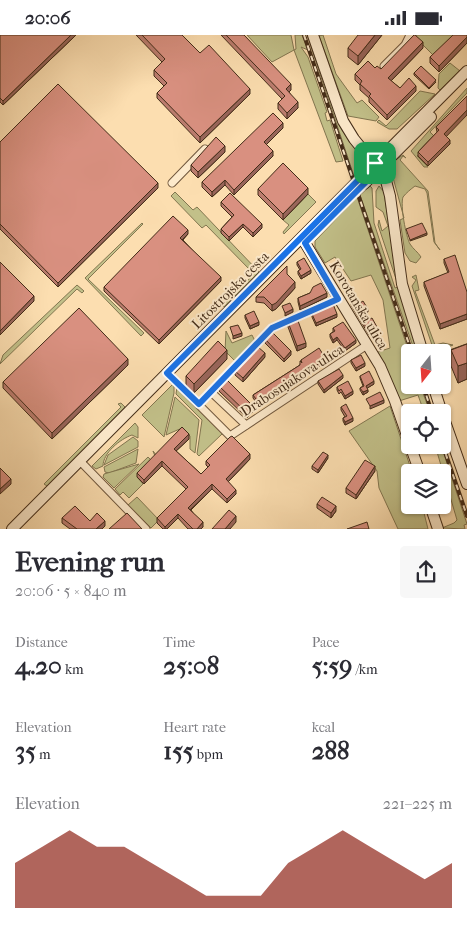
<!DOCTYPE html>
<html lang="en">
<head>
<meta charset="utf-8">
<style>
	:root { --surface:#fff; --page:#f7f7f7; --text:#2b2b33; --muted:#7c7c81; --accent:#8f2418 }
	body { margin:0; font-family:"IM FELL French Canon",serif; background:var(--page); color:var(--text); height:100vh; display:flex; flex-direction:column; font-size:19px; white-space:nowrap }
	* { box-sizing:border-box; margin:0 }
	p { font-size:16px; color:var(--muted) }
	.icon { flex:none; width:28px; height:28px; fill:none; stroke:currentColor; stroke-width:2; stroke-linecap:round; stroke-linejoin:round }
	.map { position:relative; height:494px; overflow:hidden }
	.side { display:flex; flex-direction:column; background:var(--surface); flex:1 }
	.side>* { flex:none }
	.needle { width:32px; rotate:197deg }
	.tools { position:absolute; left:401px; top:309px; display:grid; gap:10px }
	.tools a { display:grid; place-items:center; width:50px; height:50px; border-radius:5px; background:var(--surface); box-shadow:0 1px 4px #0004; font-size:25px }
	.pin { position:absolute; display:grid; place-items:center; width:42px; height:42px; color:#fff; margin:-21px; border-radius:10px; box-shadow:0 2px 8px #0006 }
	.round { display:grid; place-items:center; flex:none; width:52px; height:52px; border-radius:5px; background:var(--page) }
	.overview { display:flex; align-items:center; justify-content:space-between; height:85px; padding:0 15px }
	h1 { font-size:28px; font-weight:800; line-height:38px }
	.figures { display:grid; grid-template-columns:repeat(3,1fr); gap:8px; height:85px; padding:5px 15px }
	.figures div { display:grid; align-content:center }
	.figures b { font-size:25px; font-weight:800 }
	.figures small { font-size:14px; font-weight:400 }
	.figures p { font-size:14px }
	.chart { height:140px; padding:10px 15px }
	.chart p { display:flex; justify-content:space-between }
	.chart svg { width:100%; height:90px; margin-top:5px; fill:var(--accent); opacity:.7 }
	.status { display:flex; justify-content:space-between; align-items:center; height:35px; padding:0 25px; background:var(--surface); direction:ltr }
	.status svg { height:14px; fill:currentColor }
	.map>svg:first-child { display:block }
	.green { fill:#c2c089; stroke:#827650 }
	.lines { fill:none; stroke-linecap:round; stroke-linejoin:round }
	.street-casing { stroke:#71583e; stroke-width:9 }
	.secondary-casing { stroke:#432c18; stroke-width:12 }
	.street { stroke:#fdeacc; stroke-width:7 }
	.secondary { stroke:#fdeacc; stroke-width:10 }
	.rail-casing { stroke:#432c18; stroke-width:4 }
	.rail { stroke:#fdeacc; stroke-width:2; stroke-dasharray:5.5; stroke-linecap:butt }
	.wall { fill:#bb7c6e; stroke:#432c18 }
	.shaded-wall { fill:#98655a; stroke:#432c18 }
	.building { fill:#d99080; stroke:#432c18 }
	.route-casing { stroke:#fff; stroke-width:10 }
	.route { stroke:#1a73e8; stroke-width:6 }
	.labels { text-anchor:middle; stroke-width:4; stroke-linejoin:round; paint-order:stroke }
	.street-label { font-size:14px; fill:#432c18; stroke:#fdeacc }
</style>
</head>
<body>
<div class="status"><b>20:06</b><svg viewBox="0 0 49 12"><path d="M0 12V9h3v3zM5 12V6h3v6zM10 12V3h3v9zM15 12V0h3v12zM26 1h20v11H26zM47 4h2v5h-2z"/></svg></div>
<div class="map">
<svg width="467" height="494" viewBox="0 0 467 494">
	<rect width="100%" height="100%" fill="#fcdeb0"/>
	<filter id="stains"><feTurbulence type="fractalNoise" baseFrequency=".004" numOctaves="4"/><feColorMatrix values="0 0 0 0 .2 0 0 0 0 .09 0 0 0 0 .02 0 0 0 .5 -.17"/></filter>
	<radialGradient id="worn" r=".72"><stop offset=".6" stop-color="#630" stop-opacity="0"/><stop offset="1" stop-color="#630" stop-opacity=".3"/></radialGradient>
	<g class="green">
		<path d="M247 0H291L294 15 296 14 295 0H302L308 15 301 12 308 22 327 77 325 78 327 86 330 85 343 126 336 127 294 15 272 27Z"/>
		<path d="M307 0H310L342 95 363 124 361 136 354 141Z"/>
		<path d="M323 0 336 39 357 68 362 65 379 82 376 86 348 81 319 1Z"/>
		<path d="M417 0H453L433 20 415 2Z"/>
		<path d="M450 28 460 36 440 55 438 53 439 39Z"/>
		<path d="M467 53V58L430 97 439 106 434 104 417 121 428 132H424L411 116Z"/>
		<path d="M420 56 435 59 397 94H389L377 87 379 85 386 91Z"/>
		<path d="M403 120 406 123 403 121 400 125 428 156 435 208 440 215 434 207 427 158 425 154 415 151C411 154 406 158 403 162 400 170 406 202 410 209 413 214 418 217 421 222L416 228 410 226 405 218 400 185 404 183 391 135 394 126Z"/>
		<path d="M370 151 372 153 374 188 395 253 398 252 419 317H415L360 160Z"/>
		<path d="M379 151 384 157 397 247 378 190 379 185 382 196 388 191 383 177 376 172V156Z"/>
		<path d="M175 157 193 175 197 172 259 237 224 272 221 266 225 267 251 242 248 239 251 236 206 190 202 193 171 161Z"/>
		<path d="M308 159 316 167 284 199 283 197 289 190 283 185Z"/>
		<path d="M357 162 410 320V350H420L430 377H424L418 360 399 366 375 318 390 313 383 265 371 240 351 246 335 222 325 228 315 212V206Z"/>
		<path d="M142 188 143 189 88 244 144 298 141 301 85 243Z"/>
		<path d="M416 240 419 255 415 256 435 310 443 308 453 310 440 315 437 312 433 313 412 251 416 245 412 242Z"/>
		<path d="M77 250 84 256 82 258 77 254 0 329 3 320Z"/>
		<path d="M226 296 232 308 252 300 255 306 235 326 225 316Z"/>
		<path d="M174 348V358L164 402 142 380Z"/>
		<path d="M177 352 226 400 222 399 199 421 197 419 202 385 176 359Z"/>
		<path d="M175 362 199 385 195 418 190 414V401L182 393 166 400Z"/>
		<path d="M121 368 125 372 47 451 44 449 121 372 118 369Z"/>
		<path d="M390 371 412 437 410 438V470H422L428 494H398L379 453 377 436 349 396Z"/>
		<path d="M135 388 138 392V403L132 400C120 404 103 418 103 431L96 434 92 431Z"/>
		<path d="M133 402 138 406V412L104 430 108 420Z"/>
		<path d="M435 410H441L467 489 464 490 465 494 442 493 454 488 457 485Z"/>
		<path d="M138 414 136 428 109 438 105 437 104 432Z"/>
		<path d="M153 416 157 421 137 442 143 449 129 463 123 457 120 460 115 454 148 422 151 425 155 421Z"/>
		<path d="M139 429 114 453 103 442 104 439Z"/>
		<path d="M137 462 159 485 151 493 128 470Z"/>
	</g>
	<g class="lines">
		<defs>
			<g id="street">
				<path d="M384 31 405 10 410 0"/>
				<path d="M172 148 205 114"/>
				<path d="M442 322 467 313"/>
				<path d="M167 338 230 401 367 310"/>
				<path d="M211 357 246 390"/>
				<path d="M199 369 272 293 338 264"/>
				<path d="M80 426 146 494"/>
			</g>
			<g id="secondary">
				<path d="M313 0 343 86 354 104 385 142 390 161 402 249 423 318"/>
				<path d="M364 149 431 82"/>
				<path d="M302 203 380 331 395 366 410 409"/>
				<path d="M433 350 442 378"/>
				<path d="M442 378 467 449"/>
				<path d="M410 410 420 438"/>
				<path d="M430 470 438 494"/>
				<path d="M12 494 467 36"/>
			</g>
		</defs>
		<use href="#street" class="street-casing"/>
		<use href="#secondary" class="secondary-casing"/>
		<use href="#street" class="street"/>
		<use href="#secondary" class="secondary"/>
		<defs>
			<g id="rail">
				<path d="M304 0 412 318"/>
				<path d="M423 350 432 378"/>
				<path d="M442 408 467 481"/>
			</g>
		</defs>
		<use href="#rail" class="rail-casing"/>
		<use href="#rail" class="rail"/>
	</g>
	<g class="wall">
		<path d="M0 0H76L3 70 0 67Z"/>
		<path d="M136 0H182L200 18 250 59 200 108 157 63V58L164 51 154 41V35L162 27Z"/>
		<path d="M221 0H244L291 55 289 57 298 73 287 84 278 74V68L282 64Z"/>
		<path d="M382 0 358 30 348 22V13Z"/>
		<path d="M467 0V8L439 37 430 28V22Z"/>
		<path d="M423 13 391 46 400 53 416 56 387 85 369 67V63L360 55V50L355 45V39L375 33 381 34Z"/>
		<path d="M414 38 436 47 429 54 414 40Z"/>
		<path d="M436 92 446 102 450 109 428 131 418 121V117L437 97Z"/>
		<path d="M283 93 266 109 273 121 234 160 225 150 212 162 202 152V147Z"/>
		<path d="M0 107 158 153 58 252 0 194Z"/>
		<path d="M225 117 198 143 191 136V130Z"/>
		<path d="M258 154 308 159 283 185 258 160Z"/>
		<path d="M221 167 262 193 253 202 243 192 229 206 221 198V194L232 182 221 171Z"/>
		<path d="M188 199 183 205 221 246 159 309 104 256V252Z"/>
		<path d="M444 224 467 257V284L440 294 424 251V247L448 238 444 228Z"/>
		<path d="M297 227 311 238 301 244 298 239V236L300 235 297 230Z"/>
		<path d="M287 239 295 253 276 274 272 276 264 268 256 267V262Z"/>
		<path d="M310 258 327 262 300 275 298 267V263Z"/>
		<path d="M351 267 355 271 368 277 364 279 368 285 377 294 369 300 351 270Z"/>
		<path d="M312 279 337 282 316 291 312 282Z"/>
		<path d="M245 280 259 290 250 294 245 283Z"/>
		<path d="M288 287 306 312 297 316 288 292Z"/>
		<path d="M333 293 356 308 345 316 337 305 333 308 330 302V299L333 297Z"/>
		<path d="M265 304 291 320 284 327 265 308Z"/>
		<path d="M467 309V344L458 348 451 331V315Z"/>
		<path d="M265 322 243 347 235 340V336Z"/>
		<path d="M227 324 194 358 186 350V341Z"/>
		<path d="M301 325 326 327 259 371 253 363V360L300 330Z"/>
		<path d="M351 325 365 331 356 336 351 328Z"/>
		<path d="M128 330 52 404 3 353V347Z"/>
		<path d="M360 341 374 349 367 353 368 357 363 360 360 355V353L363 351 360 343Z"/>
		<path d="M343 343 324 358 318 349V346Z"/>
		<path d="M219 351 254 376 247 383 219 356Z"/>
		<path d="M337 352 353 359 345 364 341 357 339 359 337 355Z"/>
		<path d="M341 372 353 386 345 390 343 386V383L345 382 341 375Z"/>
		<path d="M189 404 176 416 201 439 208 432 206 430V426L250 424 228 447 236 459 227 468 212 454 191 475 203 492 201 494H188L178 483 167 494H163L157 488V483L186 454 162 431 144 449 137 442V438Z"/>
		<path d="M328 423 318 438 312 434V431Z"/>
		<path d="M375 436 356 464 346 458V453Z"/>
		<path d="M317 469 336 476 331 483 317 473Z"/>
		<path d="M62 483 90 486 105 491 102 494H70L62 488Z"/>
	</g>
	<g class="shaded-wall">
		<path d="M71 0H76L3 70V66Z"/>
		<path d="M375 0H382L358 30V21Z"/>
		<path d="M467 2V8L439 37V31Z"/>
		<path d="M423 7V13L388 49V43Z"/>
		<path d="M291 49V55L286 60V54Z"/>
		<path d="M416 51V56L387 85V80Z"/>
		<path d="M250 54V59L200 108V102Z"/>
		<path d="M298 67V73L287 84V78Z"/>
		<path d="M467 75V80L444 104V99Z"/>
		<path d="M283 88V93L264 112V107Z"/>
		<path d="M450 105V109L428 131V127Z"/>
		<path d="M225 111V117L198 143V137Z"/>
		<path d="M273 116V121L234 160V155Z"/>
		<path d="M225 145V150L212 162V157Z"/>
		<path d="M158 148V153L58 252V248Z"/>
		<path d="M308 153V159L283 185V179Z"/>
		<path d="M243 189V192L229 206V202Z"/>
		<path d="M262 189V193L253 202V198Z"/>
		<path d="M188 195V199L180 207V203Z"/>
		<path d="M427 198V200L410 206V205Z"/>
		<path d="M311 235V238L301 244V241Z"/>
		<path d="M221 242V246L159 309V305Z"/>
		<path d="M295 247V253L276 274 272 276V270Z"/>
		<path d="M327 258V262L300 275V271Z"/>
		<path d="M34 261V266L0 300V296Z"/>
		<path d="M293 274V277L285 281V278Z"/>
		<path d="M368 274V277L363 279V277Z"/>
		<path d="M337 279V282L316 291V288Z"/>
		<path d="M467 279V284L440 294V289Z"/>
		<path d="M259 287V290L250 294V291Z"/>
		<path d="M377 292V294L369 300V297Z"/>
		<path d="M242 298V301L233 304V301Z"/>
		<path d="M337 302V305L333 308V305Z"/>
		<path d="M356 305V308L345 316V313Z"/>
		<path d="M306 308V312L297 316V311Z"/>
		<path d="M227 315V324L194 358V349Z"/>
		<path d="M291 316V320L284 327V324Z"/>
		<path d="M265 318V322L243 347V343Z"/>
		<path d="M128 324V330L52 404V398Z"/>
		<path d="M326 324V327L259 371V368Z"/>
		<path d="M365 328V331L356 336V333Z"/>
		<path d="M467 328V344L458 348V331Z"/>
		<path d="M343 340V343L324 358V355Z"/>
		<path d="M374 346V349L366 354V351Z"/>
		<path d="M368 355V357L363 360V357Z"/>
		<path d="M353 356V359L345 364V361Z"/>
		<path d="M384 365V368L370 374V371Z"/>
		<path d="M254 372V376L247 383V378Z"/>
		<path d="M353 383V386L345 390V387Z"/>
		<path d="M189 399V404L174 418V414Z"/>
		<path d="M250 419V424L226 449V444Z"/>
		<path d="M328 420V423L318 438V435Z"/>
		<path d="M162 426V431L144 449V445Z"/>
		<path d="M375 431V436L356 464V460Z"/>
		<path d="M11 444V449L0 459V454Z"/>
		<path d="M212 449V454L188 477V473Z"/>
		<path d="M236 455V459L227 468V464Z"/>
		<path d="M336 471V476L331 483V478Z"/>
		<path d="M178 479V483L167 494H165V492Z"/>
		<path d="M236 481V487L230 494H225Z"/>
		<path d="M105 486V491L102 494H96Z"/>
		<path d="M203 487V492L201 494H197Z"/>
	</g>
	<g class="building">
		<path d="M0 0H71L3 66 0 63Z"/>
		<path d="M142 0H182L200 18 209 10 250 54 200 102 157 58 167 48 154 35 165 24Z"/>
		<path d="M226 0H244L291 49 286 54 298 67 287 78 278 68 285 61Z"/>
		<path d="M358 0H375L358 21 348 13Z"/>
		<path d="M414 0H415L423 7 388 43 400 53 409 43 416 51 387 80 369 61 371 59 360 49 362 46 355 39 368 26 375 33 377 31 381 34Z"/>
		<path d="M453 0H467V2L439 31 430 22Z"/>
		<path d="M421 31 436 45 429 53 414 38Z"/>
		<path d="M58 49 158 148 58 248 0 189V107Z"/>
		<path d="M467 61V75L444 99 450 105 428 127 418 117 439 95 436 92Z"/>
		<path d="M273 78 283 88 264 107 273 116 234 155 225 145 212 157 202 147Z"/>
		<path d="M216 102 225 111 198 137 191 130Z"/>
		<path d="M283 128 308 153 283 179 258 154Z"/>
		<path d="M230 158 262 189 253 198 243 189 229 202 221 194 234 180 221 167Z"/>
		<path d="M173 181 188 195 180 203 221 242 159 305 104 252Z"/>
		<path d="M422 188 427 198 410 205 406 194Z"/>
		<path d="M455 220 467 257V279L440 289 424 247 449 237 444 224Z"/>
		<path d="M304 223 311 235 301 241 298 236 301 234 297 227Z"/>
		<path d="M0 227 34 261 0 296Z"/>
		<path d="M287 231V239L295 247 276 268 272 270 264 262H256Z"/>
		<path d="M321 248 327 258 300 271 298 263 310 258 313 252Z"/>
		<path d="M353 266 355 271 363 266 368 274 363 277 368 285 372 283 377 292 369 297 351 267Z"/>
		<path d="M290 268 293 274 285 278 282 271Z"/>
		<path d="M333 269 337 279 316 288 312 279Z"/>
		<path d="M79 273 128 324 52 398 3 347Z"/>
		<path d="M254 276 259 287 250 291 245 280Z"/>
		<path d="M297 283 306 308 297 311 288 287Z"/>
		<path d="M343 287 356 305 345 313 337 302 333 305 330 299 335 296 333 293Z"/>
		<path d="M238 290 242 298 233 301 230 292Z"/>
		<path d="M272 297 291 316 284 324 265 304Z"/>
		<path d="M218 306 227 315 194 349 186 341Z"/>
		<path d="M467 309V328L458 331 451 315Z"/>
		<path d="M258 312 265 318 243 343 235 336Z"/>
		<path d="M319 313 326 324 259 368 253 360 300 330V326L302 328 301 325Z"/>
		<path d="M361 320 365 328 356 333 351 325Z"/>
		<path d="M339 334 343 340 324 355 318 346Z"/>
		<path d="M369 336 374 346 366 351 368 355 363 357 360 353 364 351 360 341Z"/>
		<path d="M226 344 254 372 247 378 219 351Z"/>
		<path d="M348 346 353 356 345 361 341 354 339 356 337 352Z"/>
		<path d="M380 357 384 365 370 371 366 364Z"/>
		<path d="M346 369 353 383 345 387 343 383 347 381 341 372Z"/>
		<path d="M182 392 189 399 174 414 201 439 210 430 206 426 230 402 232 401 250 419 226 444 236 455 227 464 212 449 188 473 203 487 197 494H193L178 479 165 492 157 483 188 452 162 426 144 445 137 438Z"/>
		<path d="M323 417 328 420 318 435 312 431Z"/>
		<path d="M365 425 375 431 356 460 346 453Z"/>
		<path d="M0 433 11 444 0 454Z"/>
		<path d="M322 462 336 471 331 478 317 469Z"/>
		<path d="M75 471 90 486 97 478 105 486 96 494H77L62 483Z"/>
		<path d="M229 475 236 481 225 494H212Z"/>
		<path d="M127 478 142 494H109Z"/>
		<path d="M367 487 369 494H347Z"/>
	</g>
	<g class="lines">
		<defs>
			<path id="route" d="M375 128 380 133 305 208 338 264 272 293 199 369 167 338Z"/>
		</defs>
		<use href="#route" class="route-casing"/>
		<use href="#route" class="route"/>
	</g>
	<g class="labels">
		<g class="street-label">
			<text transform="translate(230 255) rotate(-45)" y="5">Litostrojska cesta</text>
			<text transform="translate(359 270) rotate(59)" y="5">Korotanska ulica</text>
			<text transform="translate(292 345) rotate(-33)" y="5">Drabosnjakova ulica</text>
		</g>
	</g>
	<rect width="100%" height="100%" filter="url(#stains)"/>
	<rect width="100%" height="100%" fill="url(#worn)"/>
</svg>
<div class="tools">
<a><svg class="needle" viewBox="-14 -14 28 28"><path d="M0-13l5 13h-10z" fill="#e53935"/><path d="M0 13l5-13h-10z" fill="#7c7c81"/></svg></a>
<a><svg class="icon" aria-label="locate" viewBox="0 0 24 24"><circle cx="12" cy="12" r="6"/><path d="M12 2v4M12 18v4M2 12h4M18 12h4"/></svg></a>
<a><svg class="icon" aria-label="layers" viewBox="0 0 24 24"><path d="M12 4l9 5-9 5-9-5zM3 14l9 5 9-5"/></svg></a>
</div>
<div class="pin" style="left:375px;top:128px;background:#1e9e55"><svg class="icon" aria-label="arrive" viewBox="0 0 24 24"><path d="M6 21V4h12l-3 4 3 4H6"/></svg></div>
</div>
<section class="side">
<div class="overview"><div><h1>Evening run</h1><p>20:06 · 5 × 840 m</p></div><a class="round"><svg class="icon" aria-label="share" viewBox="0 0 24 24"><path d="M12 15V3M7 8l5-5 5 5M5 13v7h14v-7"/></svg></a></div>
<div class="figures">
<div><p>Distance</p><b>4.20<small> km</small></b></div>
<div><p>Time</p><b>25:08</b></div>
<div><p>Pace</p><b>5:59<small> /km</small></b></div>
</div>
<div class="figures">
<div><p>Elevation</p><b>35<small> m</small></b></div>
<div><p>Heart rate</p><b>155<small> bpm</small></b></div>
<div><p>kcal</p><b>288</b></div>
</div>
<div class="chart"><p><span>Elevation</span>221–225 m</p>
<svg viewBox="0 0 160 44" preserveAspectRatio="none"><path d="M0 44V22L10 14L20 6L30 14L40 14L50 22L60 30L70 38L80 38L90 38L100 22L110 14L120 6L130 14L140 22L150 30L160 22V44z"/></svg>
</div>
</section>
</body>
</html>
